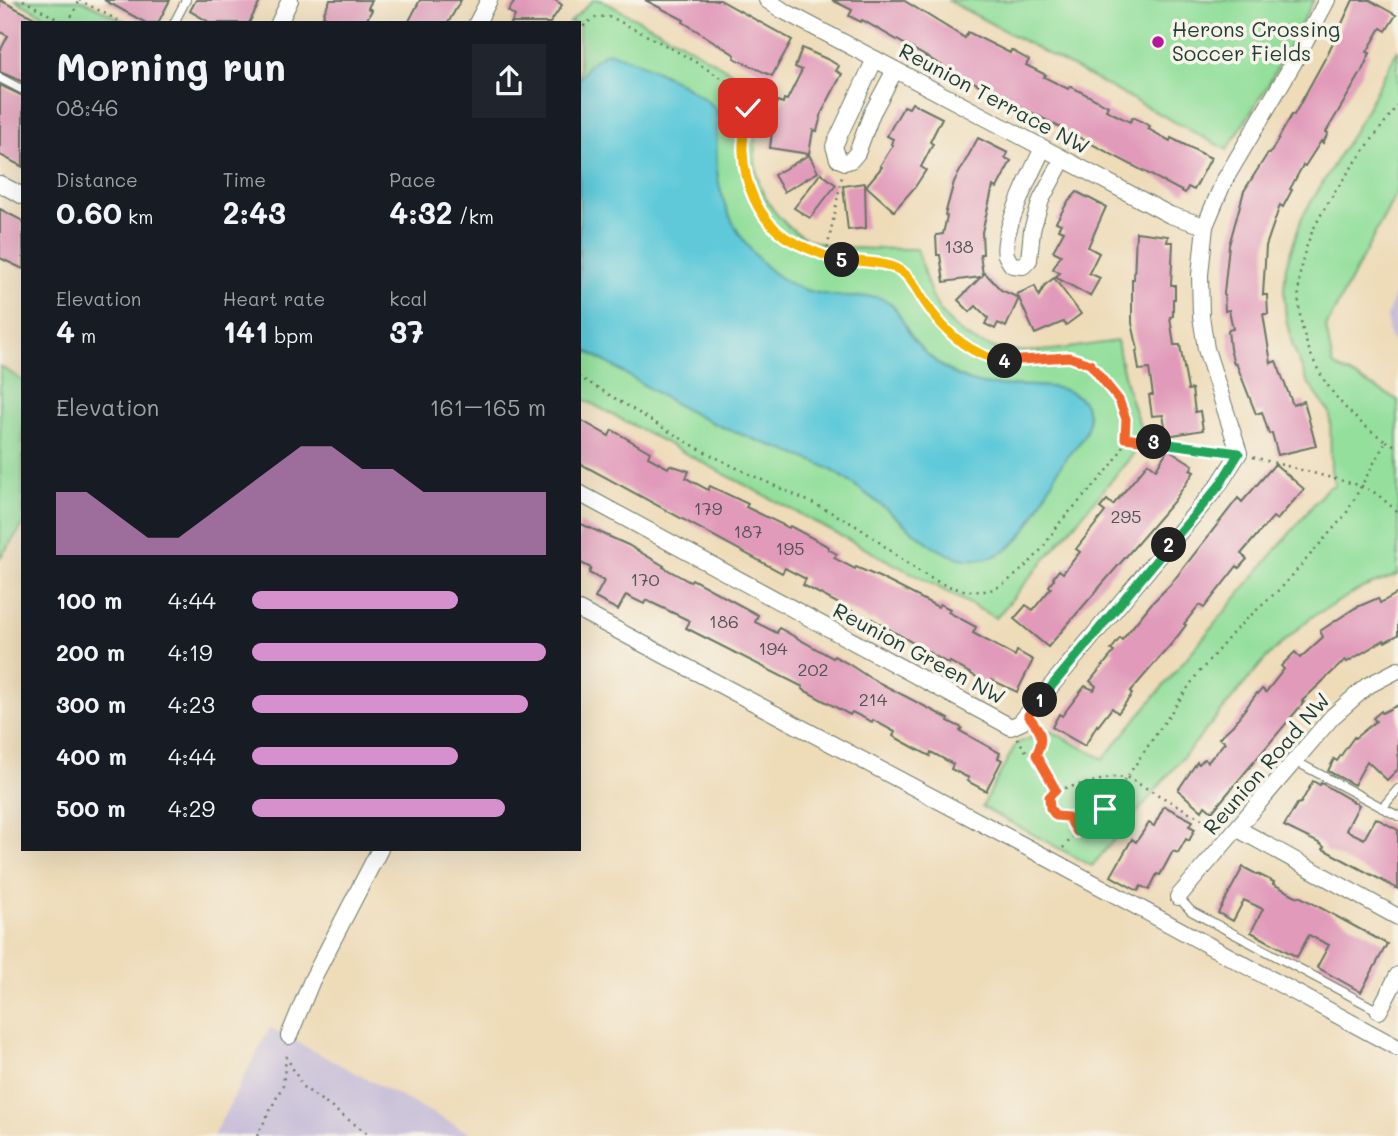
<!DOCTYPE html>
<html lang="en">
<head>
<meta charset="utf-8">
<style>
	:root { --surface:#171b24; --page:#20242c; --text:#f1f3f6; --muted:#9ea1a6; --accent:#d690ce }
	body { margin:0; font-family:Mali,sans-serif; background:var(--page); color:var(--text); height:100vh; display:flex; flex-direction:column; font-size:26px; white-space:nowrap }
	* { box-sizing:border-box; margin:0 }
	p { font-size:23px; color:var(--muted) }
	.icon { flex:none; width:38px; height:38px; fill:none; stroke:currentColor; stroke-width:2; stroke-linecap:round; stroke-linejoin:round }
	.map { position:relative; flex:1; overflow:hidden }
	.side { position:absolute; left:21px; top:21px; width:560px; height:830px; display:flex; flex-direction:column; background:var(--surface); border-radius:0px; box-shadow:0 7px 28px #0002 }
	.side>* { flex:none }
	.pin { position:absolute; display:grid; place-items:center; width:60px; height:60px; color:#fff; margin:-30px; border-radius:14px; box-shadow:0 4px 10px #0006 }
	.km { position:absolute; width:35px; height:35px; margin:-18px; border-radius:50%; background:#222; color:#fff; font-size:19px; line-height:35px; text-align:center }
	.round { display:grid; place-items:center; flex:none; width:74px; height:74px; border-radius:0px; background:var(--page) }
	.headline { display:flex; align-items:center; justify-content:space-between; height:119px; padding:0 35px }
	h1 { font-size:38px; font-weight:700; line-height:52px }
	.stats { display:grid; grid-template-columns:repeat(3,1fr); gap:10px; height:119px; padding:7px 35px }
	.stats div { display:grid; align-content:center }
	.stats b { font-size:30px; font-weight:700 }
	.stats small { font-size:19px; font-weight:400 }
	.stats p { font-size:19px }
	.chart { height:196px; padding:14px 35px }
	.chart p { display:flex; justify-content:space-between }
	.chart svg { width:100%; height:126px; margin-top:7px; fill:var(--accent); opacity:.7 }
	ul { padding:0 35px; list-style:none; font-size:23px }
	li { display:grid; grid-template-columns:112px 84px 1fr; align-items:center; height:52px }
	li i { height:18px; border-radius:9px; background:var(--accent) }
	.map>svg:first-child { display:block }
	.industrial { fill:#c8bfd8 }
	.green { fill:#93df9b; stroke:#598e68; stroke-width:2 }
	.water { fill:#5fc9d9; stroke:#3f8386; stroke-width:2 }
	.building { fill:#e19ab9 }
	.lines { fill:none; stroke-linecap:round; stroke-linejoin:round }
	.service-casing { stroke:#677563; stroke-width:10 }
	.minor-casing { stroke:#677563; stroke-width:18 }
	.path { stroke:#677563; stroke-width:2.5; stroke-dasharray:2 5; stroke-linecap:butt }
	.service { stroke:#fff; stroke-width:8 }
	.minor { stroke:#fff; stroke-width:16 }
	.split-1-casing { stroke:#fff; stroke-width:14 }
	.split-2-casing { stroke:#fff; stroke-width:14 }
	.split-3-casing { stroke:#fff; stroke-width:14 }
	.split-4-casing { stroke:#fff; stroke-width:14 }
	.split-5-casing { stroke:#fff; stroke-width:14 }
	.split-6-casing { stroke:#fff; stroke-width:14 }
	.split-1 { stroke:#f0652b; stroke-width:9 }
	.split-2 { stroke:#22a559; stroke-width:9 }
	.split-3 { stroke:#22a559; stroke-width:9 }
	.split-4 { stroke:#f0652b; stroke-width:9 }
	.split-5 { stroke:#f5b400; stroke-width:9 }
	.split-6 { stroke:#f5b400; stroke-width:9 }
	.poi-dot { fill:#b5179e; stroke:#f7f3e8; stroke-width:2.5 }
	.labels { text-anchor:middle; stroke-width:7; stroke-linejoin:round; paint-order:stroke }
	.number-label { font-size:18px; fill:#505455 }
	.poi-label { font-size:21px; fill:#1f3d34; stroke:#f7f3e8; text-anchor:start }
	.street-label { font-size:21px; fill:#1f3d34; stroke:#f7f3e8 }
</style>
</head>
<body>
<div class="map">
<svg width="1398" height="1136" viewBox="0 0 1398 1136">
	<rect width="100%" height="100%" fill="#f7f3e8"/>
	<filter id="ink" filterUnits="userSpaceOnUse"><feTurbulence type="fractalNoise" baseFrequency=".0143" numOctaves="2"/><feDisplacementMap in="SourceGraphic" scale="14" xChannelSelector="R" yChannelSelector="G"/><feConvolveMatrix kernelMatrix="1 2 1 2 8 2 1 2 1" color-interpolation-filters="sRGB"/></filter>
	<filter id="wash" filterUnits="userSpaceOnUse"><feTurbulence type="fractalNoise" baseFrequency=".00686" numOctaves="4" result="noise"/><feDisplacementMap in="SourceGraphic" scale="28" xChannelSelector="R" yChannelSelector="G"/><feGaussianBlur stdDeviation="1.57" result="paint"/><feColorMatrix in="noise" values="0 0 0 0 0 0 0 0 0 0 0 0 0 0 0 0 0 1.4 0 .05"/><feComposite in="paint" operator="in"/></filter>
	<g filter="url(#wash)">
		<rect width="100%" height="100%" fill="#eedcb9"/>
		<g class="industrial">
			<path d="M1398 286V346L1389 336 1387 316Z"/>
			<path d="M270 1028 476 1136H213Z"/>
		</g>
		<g class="green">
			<path d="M15 0H83L127 23H58Z"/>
			<path d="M593 0H601L681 42 763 91C755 139 744 178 780 218 790 229 801 237 815 242 844 251 886 248 917 249 923 266 926 285 934 300 971 373 1053 349 1117 341 1123 376 1131 407 1146 439L996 618 579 397V23H569Z"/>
			<path d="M947 0H1314L1268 85 1227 150Z"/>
			<path d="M1398 49V190L1326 327 1333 365 1398 400V575L1362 588 1310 618 1267 657 1092 866 982 807 1016 744 1031 738 1040 725 1103 759 1328 487 1335 486 1331 470 1330 413 1307 381 1293 347 1286 319 1284 291 1286 266 1302 217 1361 119Z"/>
			<path d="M0 366 23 381V525L0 558Z"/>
		</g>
		<path class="water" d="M606 52C636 58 696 88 717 110 717 130 716 151 717 170 722 219 758 275 806 290 819 294 835 296 848 297 860 298 872 294 883 299 900 306 903 328 915 341 930 359 951 375 974 382 1003 392 1071 374 1086 407 1097 430 1073 449 1062 464 1037 501 1026 565 967 559 935 556 903 521 877 502 860 489 841 474 822 465 783 448 742 437 704 419 661 399 622 369 579 347V80L588 65Z"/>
		<g id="blocks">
			<g class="building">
				<path d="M0 0 44 23H23V82L0 72V51L8 36 0 32Z"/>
				<path d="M104 0H170L158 23H146Z"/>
				<path d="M196 0H261L249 23H211L190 11Z"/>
				<path d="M330 0H372L368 8 372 10 365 23H325L327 18 323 15Z"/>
				<path d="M420 0H461L448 23H408Z"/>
				<path d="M516 0H555L562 5 550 23H511L515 16 508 11Z"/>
				<path d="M645 0H720L792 40 772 76 734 58 735 55 683 22 684 20Z"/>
				<path d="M832 0H903L965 38 968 32 1010 53 1011 50 1029 60 1026 65 1046 75 1044 77 1068 89 1070 86 1108 106 1106 110 1130 122 1133 117 1150 126 1148 129 1170 141 1171 138 1211 158 1194 190 1188 187 1185 193 941 65 862 20 861 22 849 16 852 10Z"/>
				<path d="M1353 0H1369L1396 15 1386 31 1381 28 1367 52 1370 53 1361 73 1326 132 1328 133 1323 143 1321 141 1305 166 1303 165 1290 189 1292 190 1283 207 1280 205 1266 246 1263 295H1267L1268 314H1263L1271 363 1276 361 1293 405 1304 401 1316 446 1278 455 1272 433 1269 434 1262 412 1256 414 1236 363 1234 364 1230 349 1228 330 1233 329 1229 310 1225 311 1224 293 1229 245 1244 191 1268 153 1270 154 1292 114 1294 115 1328 53Z"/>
				<path d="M802 48 829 60 839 66 836 71 842 74 822 112 817 131 813 130 809 154 770 148 774 115H772L777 101 783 103 784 99 787 100 802 70 795 67Z"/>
				<path d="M0 85 23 96V167L0 155Z"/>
				<path d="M912 103 942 118 930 142 933 144 921 167 926 170 915 187 894 211 866 186 882 167 880 166 893 145 891 144 893 139 887 136 894 123 904 106 909 108Z"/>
				<path d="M978 138 1008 153 1005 158 1011 161 997 188 993 186 982 232 983 254H980L983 275 985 273 1001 290 1019 298 1006 327 998 323 995 329 985 324 988 318 976 306 970 312 958 300 981 277 944 282 940 255H937L936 235 943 234 947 216 945 215 954 182Z"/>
				<path d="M809 155 818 172 784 192 774 175Z"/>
				<path d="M821 173 836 185 810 218 794 208Z"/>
				<path d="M865 183 866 228 848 230 843 186Z"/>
				<path d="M1077 192 1106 207 1088 247 1099 253 1089 273 1100 278 1090 296 1055 277 1060 273 1053 269 1061 255 1053 251 1064 231 1058 229 1061 224 1056 222 1067 203Z"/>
				<path d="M0 209 23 221V269L0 258Z"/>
				<path d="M1136 232 1168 236 1167 242H1173L1171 285H1175V299H1173V316L1170 317 1174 345H1180L1188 390 1192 389 1195 412 1200 411 1203 430 1167 436 1163 415 1152 416 1149 395H1153L1149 369 1139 370 1136 351 1138 350 1132 323V279H1134Z"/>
				<path d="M1054 278 1081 314 1066 325 1063 322 1035 334 1017 294 1035 286 1039 296 1045 285Z"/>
				<path d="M579 419 609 436 612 430 650 452 648 457 668 468 670 465 689 471 686 478 708 490 710 486 748 504 746 507 789 528 790 526 829 547 828 549 837 554 834 558 855 569 856 567 879 577 938 607 940 604 950 609 948 612 976 627 973 633 1015 656 1017 651 1033 660 1017 692 992 680 989 684 950 662 949 664 872 619 871 621 803 585 806 579 785 568 782 573 579 463Z"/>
				<path d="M1168 449 1193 465 1190 470 1194 472 1174 501 1048 647 1014 619 1026 605 1033 610 1051 588 1049 586 1054 579 1053 578 1059 570 1063 573 1080 552 1076 549 1105 512 1100 508 1107 500 1113 505 1148 463 1156 469Z"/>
				<path d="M1275 464 1304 489 1277 520 1273 517 1258 534 1241 554 1247 559 1239 568 1237 566 1204 608 1199 605 1184 624 1186 625 1173 642 1130 692 1132 694 1118 713 1112 708 1098 726 1097 725 1085 746 1052 727 1059 714 1062 716 1085 686 1094 690 1096 686 1090 681 1114 652 1111 650 1120 638 1122 640 1151 604 1170 585 1238 498 1242 502Z"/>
				<path d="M579 523 628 545 664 566 663 567 690 582 692 579 758 615 755 622 777 633 779 628 833 658 834 656 847 663 870 678 949 719 948 721 962 728 960 731 1000 753 998 758 1002 760 986 791 967 781 969 778 951 769 953 764 931 752 930 756 913 747 893 736 895 732 873 720 872 722 852 712 850 715 802 689 803 687 686 628 690 621 665 609 646 600 644 604 626 595 618 610 595 598 604 581 589 573 591 568 579 562Z"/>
				<path d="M1398 593V635L1385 642 1384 640 1347 662 1345 660 1302 701 1304 702 1212 812 1205 806 1202 811 1178 790 1197 762 1199 764 1204 759 1208 762 1225 742 1219 738 1233 725 1257 693 1258 694 1262 689 1266 692 1284 669 1281 666 1295 652 1300 658 1323 637 1320 631 1355 608 1378 598 1380 603Z"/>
				<path d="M1398 705V769L1387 780 1367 761 1354 785 1328 771 1334 759 1337 761 1354 737 1355 738 1376 721 1373 718 1381 711 1382 713Z"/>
				<path d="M1313 781 1320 785 1321 783 1359 805 1346 830 1364 839 1376 818 1398 830V889L1323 849 1324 847 1319 843 1284 826 1297 804 1301 803Z"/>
				<path d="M1164 806 1193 821 1189 826 1195 829 1189 841 1186 839 1178 853 1173 851 1160 875 1157 874 1149 890 1141 886 1138 891 1111 876 1132 839 1136 842 1149 823 1154 826Z"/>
				<path d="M1243 867 1260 876V875L1274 882 1273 884 1298 897 1299 896 1387 944 1361 992 1317 967 1329 945 1309 935 1297 957 1251 932 1263 909 1244 900 1233 921 1218 913Z"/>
			</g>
		</g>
	</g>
	<g filter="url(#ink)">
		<use href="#blocks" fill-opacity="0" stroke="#677563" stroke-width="2"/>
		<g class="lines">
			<defs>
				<g id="service">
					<path d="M174 23 186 0"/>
					<path d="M0 78 23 90"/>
					<path d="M1295 761 1398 816"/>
					<path d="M1382 808 1398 789"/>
					<path d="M1178 897 1191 911 1379 1011"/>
				</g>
				<g id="minor">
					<path d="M767 0 782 10 1170 215 1205 226"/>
					<path d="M279 23 290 0"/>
					<path d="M477 23 489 0"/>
					<path d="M875 59 834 146 838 159 845 162 851 160 857 153 872 113 895 70"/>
					<path d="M1043 148C1033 169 1000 234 1006 255 1007 257 1011 264 1012 265L1023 266 1029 260 1032 230 1041 200 1063 159"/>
					<path d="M0 184 23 196"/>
					<path d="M579 493 1011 727 1020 723 1218 486 1239 453 1206 349 1201 316 1200 275 1205 226 1224 181 1294 62 1327 0"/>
					<path d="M579 610 1051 860 1398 1048"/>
					<path d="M1238 829 1398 917"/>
					<path d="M1178 897 1332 717 1367 686 1398 670"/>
					<path d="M1379 1011 1398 975"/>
					<path d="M289 1036 312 980 380 849"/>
				</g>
			</defs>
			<use href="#service" class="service-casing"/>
			<use href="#minor" class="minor-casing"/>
			<g class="path">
				<path d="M23 0 64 23"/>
				<path d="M79 0 123 23"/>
				<path d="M68 23 80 0"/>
				<path d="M579 32C589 19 597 14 613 18 647 36 681 52 713 73 723 79 735 85 742 93 755 109 743 131 743 149 742 178 755 212 778 231 793 243 816 254 835 259 856 265 879 260 898 270 911 277 917 291 925 303 942 327 965 353 995 360 1029 368 1071 343 1097 372 1115 392 1130 414 1124 441 1119 466 1075 503 1058 525 1050 536 1043 549 1033 559 1023 569 1012 579 1000 586 991 591 982 592 972 591 925 588 889 544 849 522 808 499 763 482 721 460 672 436 627 404 579 377"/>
				<path d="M826 255 842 176"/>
				<path d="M1125 438 1223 451"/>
				<path d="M1386 441 1398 447"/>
				<path d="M1253 457 1362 486 1377 494 1398 512"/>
				<path d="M1017 738 1028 754 1036 755 1056 790 1114 777 1128 778 1218 828"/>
				<path d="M1036 755C1042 744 1044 736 1037 726"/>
				<path d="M1055 791 1049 797 1050 808 1056 815 1068 817 1077 832"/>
				<path d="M1063 848 1077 832 1105 809 1196 676 1237 628 1283 586 1346 514 1386 441C1314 396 1275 309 1314 228 1336 184 1370 144 1398 104"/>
				<path d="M286 1056 303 1087 371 1136"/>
				<path d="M257 1136 283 1085 286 1058"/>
			</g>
			<use href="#service" class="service"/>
			<use href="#minor" class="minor"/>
		</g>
	</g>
	<g class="lines" filter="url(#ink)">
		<defs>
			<path id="split-1" d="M1040 700 1028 715C1039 729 1046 737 1036 755L1056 790 1049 797 1050 808 1056 816 1068 817 1077 832 1105 809"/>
			<path id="split-2" d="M1040 700 1169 545"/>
			<path id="split-3" d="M1154 442 1239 453 1219 486 1169 545"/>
			<path id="split-4" d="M1005 361 1069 357 1090 364 1119 400 1126 419 1125 438 1154 442"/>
			<path id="split-5" d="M842 260C861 262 885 261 901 271 912 278 917 291 924 301 943 330 969 356 1005 361"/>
			<path id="split-6" d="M748 108C747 122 742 137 743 151 744 184 758 218 785 237 800 247 819 252 835 260H842"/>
		</defs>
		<use href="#split-1" class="split-1-casing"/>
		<use href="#split-2" class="split-2-casing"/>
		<use href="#split-3" class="split-3-casing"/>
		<use href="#split-4" class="split-4-casing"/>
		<use href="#split-5" class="split-5-casing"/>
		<use href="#split-6" class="split-6-casing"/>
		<use href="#split-1" class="split-1"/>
		<use href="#split-2" class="split-2"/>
		<use href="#split-3" class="split-3"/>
		<use href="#split-4" class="split-4"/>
		<use href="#split-5" class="split-5"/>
		<use href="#split-6" class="split-6"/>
	</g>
	<circle class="poi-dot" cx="1158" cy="42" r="7"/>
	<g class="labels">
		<g class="number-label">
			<text x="959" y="253">138</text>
			<text x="708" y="515">179</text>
			<text x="1126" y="523">295</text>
			<text x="748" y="538">187</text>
			<text x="790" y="555">195</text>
			<text x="645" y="586">170</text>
			<text x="724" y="628">186</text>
			<text x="773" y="655">194</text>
			<text x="813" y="676">202</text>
			<text x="873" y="706">214</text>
		</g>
		<g class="poi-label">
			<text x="1172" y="37">Herons Crossing<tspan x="1172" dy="24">Soccer Fields</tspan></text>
		</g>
		<g class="street-label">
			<text transform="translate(994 99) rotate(28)" y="7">Reunion Terrace NW</text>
			<text transform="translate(919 654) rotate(28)" y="7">Reunion Green NW</text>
			<text transform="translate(1267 764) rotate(-49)" y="7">Reunion Road NW</text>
		</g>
	</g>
</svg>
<div class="pin" style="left:1105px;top:809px;background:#1e9e55"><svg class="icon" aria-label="arrive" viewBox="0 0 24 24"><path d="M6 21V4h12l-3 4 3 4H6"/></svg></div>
<div class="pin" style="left:748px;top:108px;background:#d93025"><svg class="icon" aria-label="check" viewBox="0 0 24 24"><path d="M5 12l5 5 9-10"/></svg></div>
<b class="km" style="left:1040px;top:700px">1</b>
<b class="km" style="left:1169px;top:545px">2</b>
<b class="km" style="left:1154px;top:442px">3</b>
<b class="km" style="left:1005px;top:361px">4</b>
<b class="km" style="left:842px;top:260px">5</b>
<section class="side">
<div class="headline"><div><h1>Morning run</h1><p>08:46</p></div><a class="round"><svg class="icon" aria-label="share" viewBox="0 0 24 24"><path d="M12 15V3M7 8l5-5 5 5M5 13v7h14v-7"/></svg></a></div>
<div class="stats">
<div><p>Distance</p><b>0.60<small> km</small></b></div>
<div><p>Time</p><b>2:43</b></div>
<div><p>Pace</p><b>4:32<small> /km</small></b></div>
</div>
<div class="stats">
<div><p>Elevation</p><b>4<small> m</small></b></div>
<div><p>Heart rate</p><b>141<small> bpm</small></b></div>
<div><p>kcal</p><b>37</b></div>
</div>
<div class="chart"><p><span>Elevation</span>161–165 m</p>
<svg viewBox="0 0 160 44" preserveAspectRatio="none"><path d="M0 44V22L10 22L20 30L30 38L40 38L50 30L60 22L70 14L80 6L90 6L100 14L110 14L120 22L130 22L140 22L150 22L160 22V44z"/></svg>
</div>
<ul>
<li><b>100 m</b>4:44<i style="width:70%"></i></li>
<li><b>200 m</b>4:19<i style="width:100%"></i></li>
<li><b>300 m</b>4:23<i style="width:94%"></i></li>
<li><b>400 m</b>4:44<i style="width:70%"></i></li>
<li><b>500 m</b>4:29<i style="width:86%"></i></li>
</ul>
</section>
</div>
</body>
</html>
